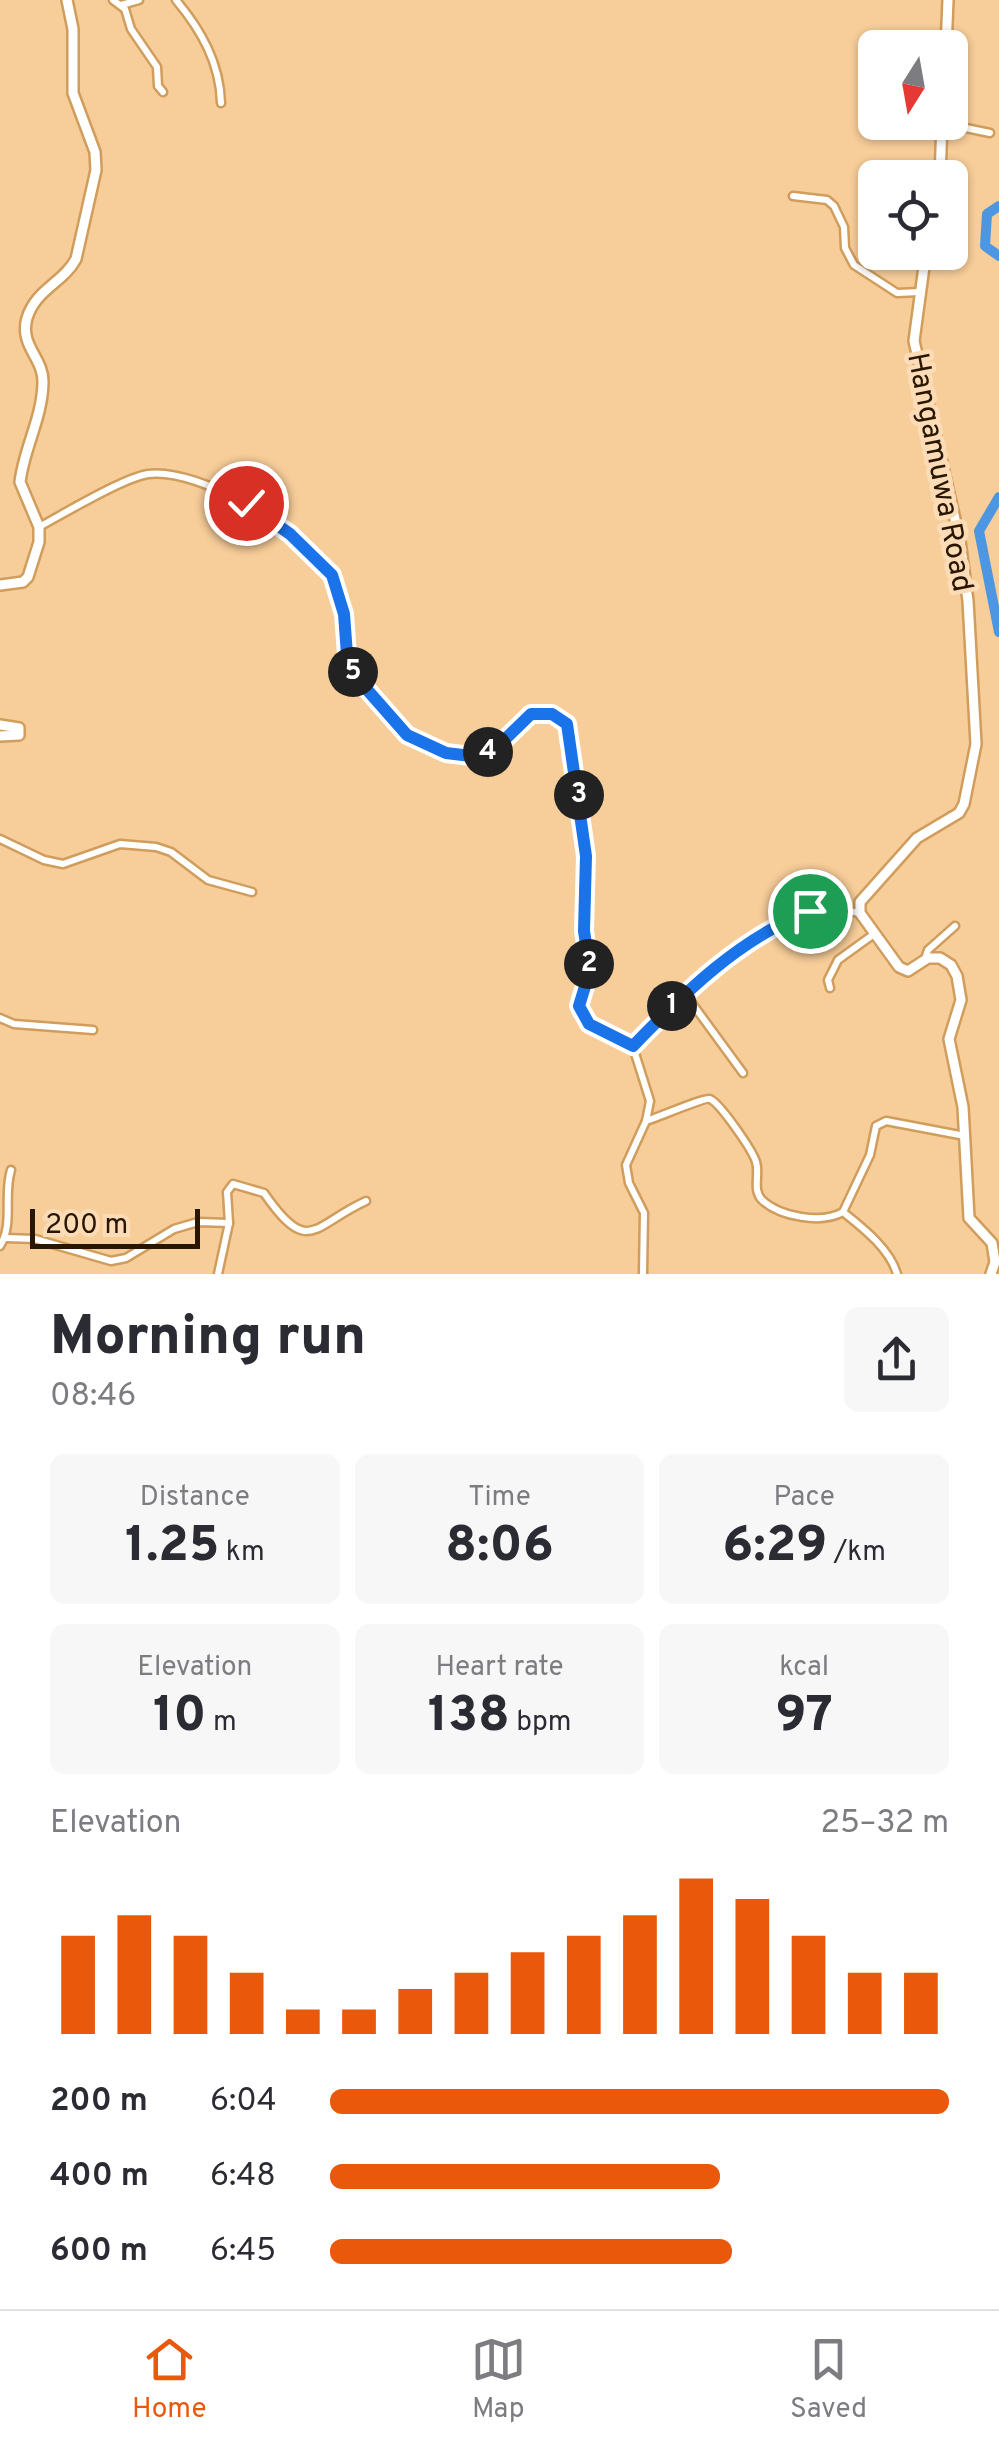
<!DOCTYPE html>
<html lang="en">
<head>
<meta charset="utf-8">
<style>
	:root { --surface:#fff; --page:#f7f7f7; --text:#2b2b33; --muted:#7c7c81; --line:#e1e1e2; --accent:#ea580c }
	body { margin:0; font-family:Overpass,sans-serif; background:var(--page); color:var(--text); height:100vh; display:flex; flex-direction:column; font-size:38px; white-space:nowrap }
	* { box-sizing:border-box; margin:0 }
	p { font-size:32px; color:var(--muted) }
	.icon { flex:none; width:55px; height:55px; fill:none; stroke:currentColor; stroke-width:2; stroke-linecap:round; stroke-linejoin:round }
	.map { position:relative; height:1274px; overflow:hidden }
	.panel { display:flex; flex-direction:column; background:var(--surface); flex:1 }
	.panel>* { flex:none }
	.needle { width:65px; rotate:191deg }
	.controls { position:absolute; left:858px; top:30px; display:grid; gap:20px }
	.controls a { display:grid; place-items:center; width:110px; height:110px; border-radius:15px; background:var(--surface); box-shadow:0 2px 8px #0004; font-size:50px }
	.scale { position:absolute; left:30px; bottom:25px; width:170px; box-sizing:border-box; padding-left:10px; border:5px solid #291600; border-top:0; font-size:28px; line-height:35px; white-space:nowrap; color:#291600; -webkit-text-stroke:8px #fcdcb6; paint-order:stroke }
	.pin { position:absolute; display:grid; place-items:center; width:85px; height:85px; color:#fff; margin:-42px; border:5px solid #fff; border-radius:50%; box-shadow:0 2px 10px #0007 }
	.km { position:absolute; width:50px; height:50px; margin:-25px; border-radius:50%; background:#222; color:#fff; font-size:28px; line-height:50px; text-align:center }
	.round { display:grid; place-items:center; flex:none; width:105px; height:105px; border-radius:15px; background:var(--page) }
	.overview { display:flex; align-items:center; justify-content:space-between; height:170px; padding:0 50px }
	h1 { font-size:55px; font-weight:800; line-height:75px }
	.stats { display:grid; grid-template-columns:repeat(3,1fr); gap:15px; height:170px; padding:10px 50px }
	.stats div { display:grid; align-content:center; border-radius:15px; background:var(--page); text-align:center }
	.stats b { font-size:50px; font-weight:800 }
	.stats small { font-size:28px; font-weight:400 }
	.stats p { font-size:28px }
	.chart { height:280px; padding:20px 50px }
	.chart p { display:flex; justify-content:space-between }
	.chart svg { width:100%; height:180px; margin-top:10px; stroke:var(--accent); stroke-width:6 }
	ul { padding:0 50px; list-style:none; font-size:32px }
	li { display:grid; grid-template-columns:160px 120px 1fr; align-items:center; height:75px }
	li i { height:25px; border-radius:12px; background:var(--accent) }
	.menu { display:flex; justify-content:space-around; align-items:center; height:140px; border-top:2px solid var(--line); background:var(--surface); font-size:28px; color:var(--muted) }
	.menu a { display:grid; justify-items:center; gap:5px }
	.menu .current { color:var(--accent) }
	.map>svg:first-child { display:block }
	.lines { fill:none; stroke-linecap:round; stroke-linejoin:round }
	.river { stroke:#4d96e2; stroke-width:10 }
	.street-casing { stroke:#d09d5c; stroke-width:11 }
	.secondary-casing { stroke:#d09d5c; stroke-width:14 }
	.street { stroke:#fff; stroke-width:6 }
	.secondary { stroke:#fff; stroke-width:9 }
	.route-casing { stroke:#fff; stroke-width:20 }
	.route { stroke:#1a73e8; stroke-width:12 }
	.labels { text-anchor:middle; stroke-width:9; stroke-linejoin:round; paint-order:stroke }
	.street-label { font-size:30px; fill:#291600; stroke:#fcdcb6 }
</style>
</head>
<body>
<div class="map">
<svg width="999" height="1274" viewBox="0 0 999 1274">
	<rect width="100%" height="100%" fill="#f7cd99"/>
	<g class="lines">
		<g class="river">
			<path d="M999 206 987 214 985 246 999 256"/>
			<path d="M999 497 979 531 999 632"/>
		</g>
		<defs>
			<g id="street">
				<path d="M113 0 125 9 131 29 157 67 158 86 163 92"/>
				<path d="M176 0C201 30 220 63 221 103"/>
				<path d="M121 5 139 0"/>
				<path d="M942 123 990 133"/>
				<path d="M793 196 827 200 834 206 844 227 845 248 854 265 897 293 920 292"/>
				<path d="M39 527C65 513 123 478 148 474 200 467 309 533 333 578 349 606 336 643 348 667 352 675 363 682 369 689 397 720 420 762 472 756 502 752 507 725 531 713L560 717 571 732 586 856 584 931 590 969 579 1006 589 1024 633 1047"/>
				<path d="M0 839 44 860 63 864 120 844 156 847 171 852 208 880 252 892"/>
				<path d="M925 959 928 950 955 926"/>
				<path d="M830 988 828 980 838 960 874 934"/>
				<path d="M686 995 743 1073"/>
				<path d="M0 1018 14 1024 93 1030"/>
				<path d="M633 1047C689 987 771 895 860 913"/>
				<path d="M633 1047 650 1101 646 1121 626 1165 629 1183 644 1213 643 1274"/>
				<path d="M646 1121C659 1117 705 1097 710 1099 720 1103 753 1151 756 1162 760 1174 752 1190 762 1200 780 1217 822 1224 843 1212L870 1155 876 1126 886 1121 965 1136"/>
				<path d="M843 1212C863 1228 890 1249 897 1274"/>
				<path d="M5 1238 35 1239 111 1261 126 1258 174 1229 198 1222 229 1223"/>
				<path d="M0 1246C14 1224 3 1195 11 1170"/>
				<path d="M218 1274 229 1223 227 1192 233 1184 264 1193C309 1258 313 1225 366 1201"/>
			</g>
			<g id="secondary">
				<path d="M946 48 948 0"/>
				<path d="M940 178 942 122"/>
				<path d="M926 252 914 341 960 541 968 601 976 744 964 804 959 813 917 838 860 902V913L899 967 908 971 928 958H940L951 965 957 976 961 1000 949 1039 963 1107 969 1218 992 1243 995 1262 991 1274"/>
				<path d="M0 585 23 582 28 577 39 542V527L20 482C24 448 42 419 43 383 44 358 19 346 27 318 36 289 63 283 76 259L96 170 95 152 73 93V29L67 0"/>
				<path d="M0 725 19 728V735L0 736"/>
			</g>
		</defs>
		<use href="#street" class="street-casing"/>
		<use href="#secondary" class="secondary-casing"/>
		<use href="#street" class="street"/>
		<use href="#secondary" class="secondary"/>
	</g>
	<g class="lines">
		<defs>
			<path id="route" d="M246 503 290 534 332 575 344 614 348 668 407 735 446 753 471 756 496 748 531 714H552L567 724 586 856 584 931 590 970 579 1006 589 1024 633 1046C685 992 740 938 810 911"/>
		</defs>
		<use href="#route" class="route-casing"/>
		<use href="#route" class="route"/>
	</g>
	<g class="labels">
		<g class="street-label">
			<text transform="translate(941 472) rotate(79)" y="10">Hangamuwa Road</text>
		</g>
	</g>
</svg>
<div class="controls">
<a><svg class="needle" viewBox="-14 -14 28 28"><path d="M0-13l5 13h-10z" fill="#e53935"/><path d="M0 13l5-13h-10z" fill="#7c7c81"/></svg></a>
<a><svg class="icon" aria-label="locate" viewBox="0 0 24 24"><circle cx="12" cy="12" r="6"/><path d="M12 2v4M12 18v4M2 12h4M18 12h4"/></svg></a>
</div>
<div class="scale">200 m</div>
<div class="pin" style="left:810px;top:911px;background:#1e9e55"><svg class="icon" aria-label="arrive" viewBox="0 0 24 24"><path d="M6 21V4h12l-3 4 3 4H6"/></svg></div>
<div class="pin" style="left:246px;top:503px;background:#d93025"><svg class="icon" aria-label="check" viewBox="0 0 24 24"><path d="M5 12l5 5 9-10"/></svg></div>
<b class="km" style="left:672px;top:1006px">1</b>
<b class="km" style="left:589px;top:964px">2</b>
<b class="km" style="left:579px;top:795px">3</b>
<b class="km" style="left:488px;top:752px">4</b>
<b class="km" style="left:353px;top:672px">5</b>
</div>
<section class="panel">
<div class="overview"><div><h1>Morning run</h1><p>08:46</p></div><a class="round"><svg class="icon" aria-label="share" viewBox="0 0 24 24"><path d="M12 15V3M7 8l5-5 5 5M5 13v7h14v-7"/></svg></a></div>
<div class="stats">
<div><p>Distance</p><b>1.25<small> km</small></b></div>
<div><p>Time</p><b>8:06</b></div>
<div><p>Pace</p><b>6:29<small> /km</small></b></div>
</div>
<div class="stats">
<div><p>Elevation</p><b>10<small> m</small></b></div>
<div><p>Heart rate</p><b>138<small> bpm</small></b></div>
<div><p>kcal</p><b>97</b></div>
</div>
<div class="chart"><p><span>Elevation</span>25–32 m</p>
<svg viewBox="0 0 160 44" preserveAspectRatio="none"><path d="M5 44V20M15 44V15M25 44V20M35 44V29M45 44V38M55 44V38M65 44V33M75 44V29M85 44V24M95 44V20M105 44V15M115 44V6M125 44V11M135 44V20M145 44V29M155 44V29"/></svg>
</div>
<ul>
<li><b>200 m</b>6:04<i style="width:100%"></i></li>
<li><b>400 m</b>6:48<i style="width:63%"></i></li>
<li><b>600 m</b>6:45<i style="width:65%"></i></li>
</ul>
</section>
<nav class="menu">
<a class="current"><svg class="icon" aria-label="home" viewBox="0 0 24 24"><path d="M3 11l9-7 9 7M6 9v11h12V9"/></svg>Home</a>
<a><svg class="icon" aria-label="map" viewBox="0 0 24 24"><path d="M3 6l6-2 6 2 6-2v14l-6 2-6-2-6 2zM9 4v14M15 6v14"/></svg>Map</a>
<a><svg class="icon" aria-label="saved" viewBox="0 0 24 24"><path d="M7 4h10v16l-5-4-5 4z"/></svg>Saved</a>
</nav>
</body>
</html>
